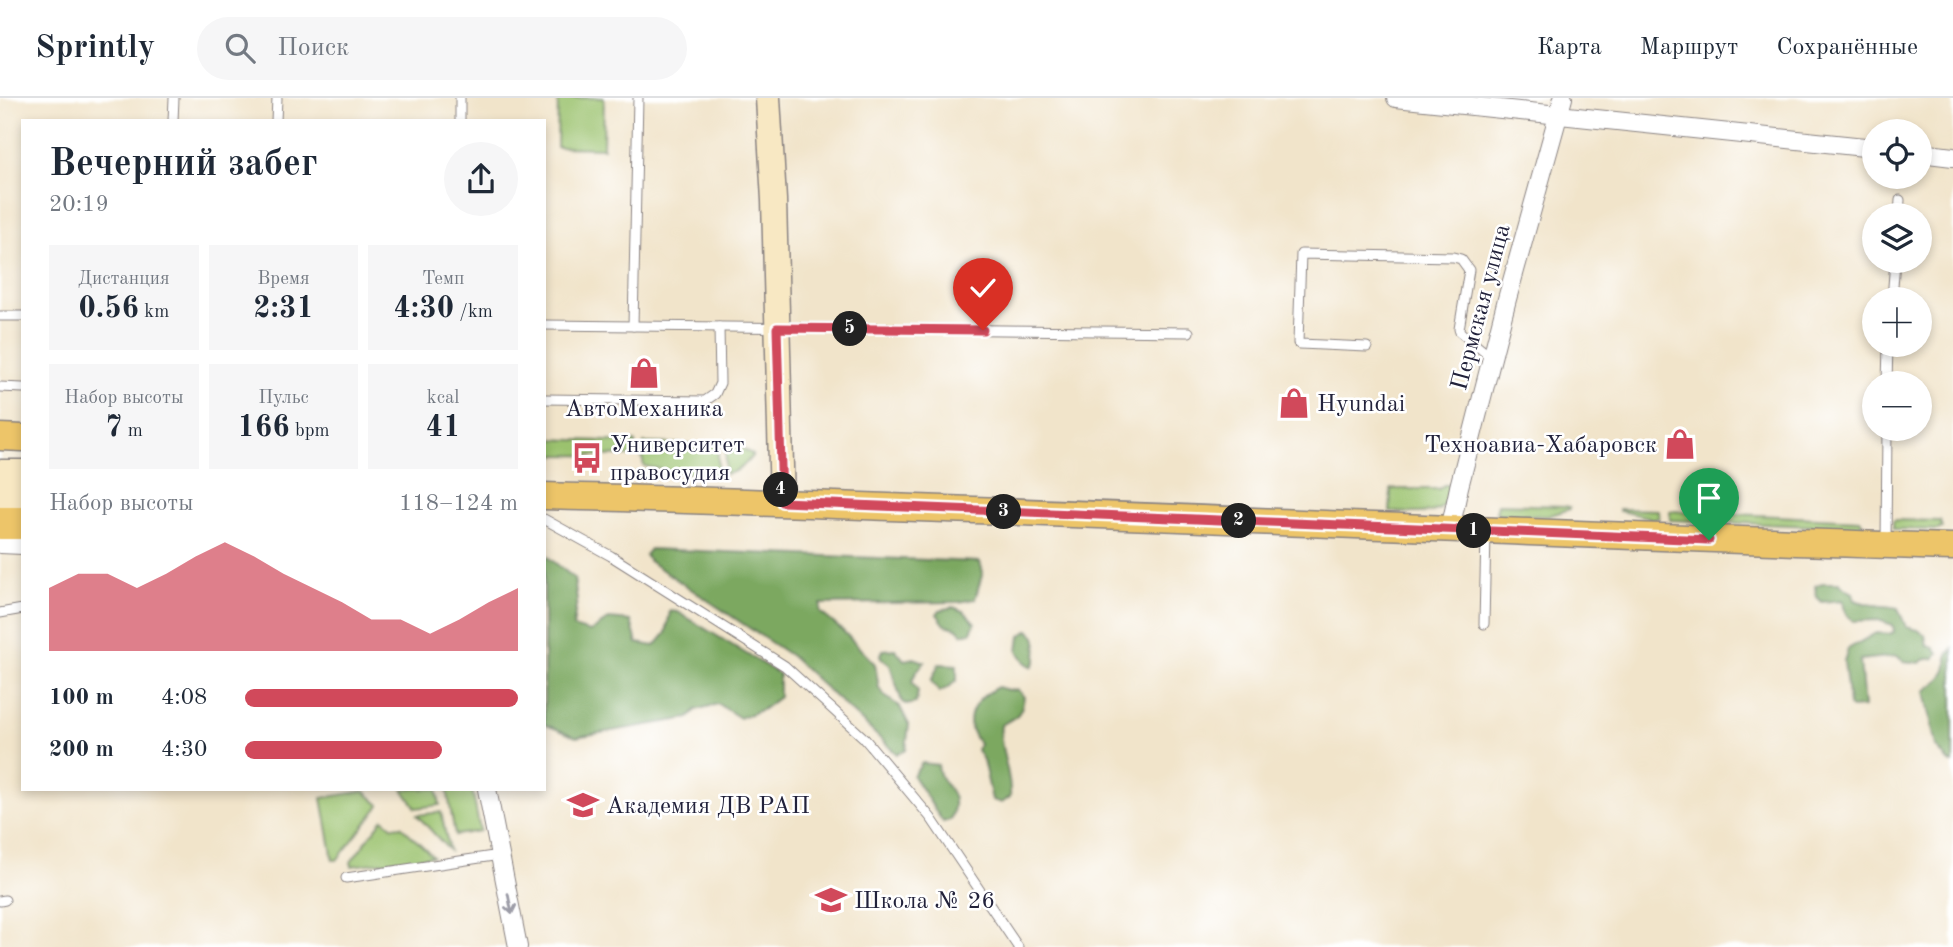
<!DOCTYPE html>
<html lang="ru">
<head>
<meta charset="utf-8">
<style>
	:root { --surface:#fff; --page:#f6f6f7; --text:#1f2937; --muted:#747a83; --line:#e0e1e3; --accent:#d1495b }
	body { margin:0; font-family:"Old Standard TT",serif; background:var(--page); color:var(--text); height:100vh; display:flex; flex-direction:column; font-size:26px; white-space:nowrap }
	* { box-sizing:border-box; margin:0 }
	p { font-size:23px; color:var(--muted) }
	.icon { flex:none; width:38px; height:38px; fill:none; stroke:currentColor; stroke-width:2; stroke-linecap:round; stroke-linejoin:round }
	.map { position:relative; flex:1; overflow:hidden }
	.panel { position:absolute; left:21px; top:21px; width:525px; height:672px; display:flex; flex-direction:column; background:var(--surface); border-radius:0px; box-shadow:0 4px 10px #0003 }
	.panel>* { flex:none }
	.controls { position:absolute; left:1862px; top:21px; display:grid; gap:14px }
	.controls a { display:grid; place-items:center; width:70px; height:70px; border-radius:50%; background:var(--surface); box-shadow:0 4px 10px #0003; font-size:35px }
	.pin { position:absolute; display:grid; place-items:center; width:60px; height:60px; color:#fff; margin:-72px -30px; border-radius:50% 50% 50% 0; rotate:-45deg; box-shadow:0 0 7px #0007 }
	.pin .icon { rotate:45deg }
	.km { position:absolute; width:35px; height:35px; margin:-18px; border-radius:50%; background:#222; color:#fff; font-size:19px; line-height:35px; text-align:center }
	.round { display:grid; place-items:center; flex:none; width:74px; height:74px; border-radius:37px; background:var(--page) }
	.overview { display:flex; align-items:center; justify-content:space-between; height:119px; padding:0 28px }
	h1 { font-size:38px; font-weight:800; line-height:52px }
	.metrics { display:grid; grid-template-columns:repeat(3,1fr); gap:10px; height:119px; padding:7px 28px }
	.metrics div { display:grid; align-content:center; border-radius:0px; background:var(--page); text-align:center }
	.metrics b { font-size:30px; font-weight:800 }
	.metrics small { font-size:19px; font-weight:400 }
	.metrics p { font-size:19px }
	.chart { height:196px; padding:14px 28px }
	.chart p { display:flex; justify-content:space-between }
	.chart svg { width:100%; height:126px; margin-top:7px; fill:var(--accent); opacity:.7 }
	ul { padding:0 28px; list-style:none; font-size:23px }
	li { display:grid; grid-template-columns:112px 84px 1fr; align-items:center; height:52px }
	li i { height:18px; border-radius:9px; background:var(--accent) }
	header { display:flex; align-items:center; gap:42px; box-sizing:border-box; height:98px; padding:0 35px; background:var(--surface); border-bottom:2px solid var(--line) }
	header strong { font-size:33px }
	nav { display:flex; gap:38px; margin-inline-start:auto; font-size:24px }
	.search { width:490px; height:63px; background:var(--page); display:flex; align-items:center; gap:18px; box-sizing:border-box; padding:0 24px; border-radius:38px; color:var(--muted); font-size:26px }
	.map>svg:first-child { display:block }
	.green { fill:#9bc26e; stroke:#5e7254; stroke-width:2 }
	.forest { fill:#7ca861; stroke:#4f654e; stroke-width:2 }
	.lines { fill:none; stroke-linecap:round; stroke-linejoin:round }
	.lane-casing { stroke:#8a8382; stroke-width:11 }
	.street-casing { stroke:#8a8382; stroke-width:20 }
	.secondary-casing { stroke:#8a8382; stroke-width:27 }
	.primary-casing { stroke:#8a8382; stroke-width:29 }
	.highway-casing { stroke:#8a8382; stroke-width:34 }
	.lane { stroke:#fff; stroke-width:9 }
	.street { stroke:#fff; stroke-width:18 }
	.secondary { stroke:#f8e8c3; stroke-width:24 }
	.primary { stroke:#edc569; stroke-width:26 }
	.highway { stroke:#edc569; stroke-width:32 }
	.oneway { stroke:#9c9ca7 }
	.route-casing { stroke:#fff; stroke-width:14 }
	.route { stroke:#d1495b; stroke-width:9 }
	.labels { text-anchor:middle; stroke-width:5; stroke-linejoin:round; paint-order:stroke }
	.street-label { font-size:24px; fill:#22223b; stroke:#fff }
	.poi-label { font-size:24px; fill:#22223b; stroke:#fff; text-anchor:start }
</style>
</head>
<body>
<header>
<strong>Sprintly</strong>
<div class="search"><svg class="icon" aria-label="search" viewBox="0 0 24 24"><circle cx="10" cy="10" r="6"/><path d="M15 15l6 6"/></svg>Поиск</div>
<nav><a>Карта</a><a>Маршрут</a><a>Сохранённые</a></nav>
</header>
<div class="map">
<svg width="1953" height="849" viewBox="0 0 1953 849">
	<rect width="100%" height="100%" fill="#fff"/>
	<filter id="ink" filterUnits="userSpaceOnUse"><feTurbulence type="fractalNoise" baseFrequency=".0143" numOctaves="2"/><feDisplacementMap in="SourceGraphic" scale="14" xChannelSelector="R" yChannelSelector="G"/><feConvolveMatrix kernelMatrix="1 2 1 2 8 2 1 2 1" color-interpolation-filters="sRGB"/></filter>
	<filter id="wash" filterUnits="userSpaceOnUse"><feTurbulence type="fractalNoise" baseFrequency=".00686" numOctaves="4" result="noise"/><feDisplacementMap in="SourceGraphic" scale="28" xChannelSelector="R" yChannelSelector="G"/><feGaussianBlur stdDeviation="1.57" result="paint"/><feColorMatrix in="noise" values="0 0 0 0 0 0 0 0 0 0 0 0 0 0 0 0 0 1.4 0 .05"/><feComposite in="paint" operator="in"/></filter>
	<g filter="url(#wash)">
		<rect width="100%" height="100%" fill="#f1e4ca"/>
		<g class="green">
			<path d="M558 0H604L603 50 557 49Z"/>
			<path d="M544 341 635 344 636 358 553 357 544 354Z"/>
			<path d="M644 345 718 347V377L675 374 644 368 642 359Z"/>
			<path d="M733 345 753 357C745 367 739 374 725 376L726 354Z"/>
			<path d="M1444 387H1451L1452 389C1449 396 1446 405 1441 410 1431 418 1403 414 1390 414L1391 391H1439Z"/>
			<path d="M1498 406 1565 408 1570 409V411L1548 418 1501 417 1496 414Z"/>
			<path d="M1619 411 1658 412 1659 420 1649 422V419L1619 413Z"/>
			<path d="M1670 413 1860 422 1862 424 1861 429 1859 430 1670 422Z"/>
			<path d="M1895 422 1940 423 1942 430 1938 432 1895 431 1893 429V423Z"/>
			<path d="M403 691H437L440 707 416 710Z"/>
			<path d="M447 691H472L480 733 455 737Z"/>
			<path d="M364 693 380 707 337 762H333L322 700Z"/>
			<path d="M441 714 449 752 417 717Z"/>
			<path d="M383 721 393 729 401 728 433 758 352 768 351 764Z"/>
		</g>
		<g class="forest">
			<path d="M650 451 980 464 983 474 975 501 959 504 821 506 820 514 843 533 875 566 879 590 886 599 900 609 909 627 906 651 897 656 791 558 649 463 645 457Z"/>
			<path d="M544 456 574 480 577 502 573 529 590 534 609 521 631 523 637 545 655 548 666 535 670 513 678 514 779 576V599L763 611 740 620 718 606 696 612 689 620 576 639 544 626Z"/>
			<path d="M1822 485H1839L1844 490 1853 495 1855 502C1868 508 1884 507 1898 510L1906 529 1918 532 1925 537 1927 547 1934 549 1938 555 1934 560 1923 562 1920 565 1903 563 1897 558 1860 562 1864 609 1852 610 1849 608 1844 563 1848 551 1876 535 1888 536 1894 534 1893 527 1878 522 1853 523 1846 516 1842 502 1822 504 1817 499 1815 488Z"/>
			<path d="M953 509 964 513 975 525 971 534 963 536 956 530 945 527 937 516 940 512Z"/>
			<path d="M1029 532 1037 541 1036 563 1032 569 1025 564 1018 553 1020 538Z"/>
			<path d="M1953 550V665L1949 664 1936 649 1925 593C1932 588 1943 580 1946 572 1950 560 1942 564 1953 550Z"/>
			<path d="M895 551 904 562 914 560 925 564 916 574 912 584 918 593 916 605 907 607 902 604 890 567 880 559 883 552Z"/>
			<path d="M939 566 957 567V582L949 589 939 594 931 583Z"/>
			<path d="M998 589 1008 592H1018L1024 599C1021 618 1017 618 1001 627 998 651 1012 674 1010 699L1002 705 992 702 983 662 977 652 979 646C976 641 972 635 971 630 966 611 983 596 998 589Z"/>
			<path d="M922 665 938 667C939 691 964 690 950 722L943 724 913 678Z"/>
		</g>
	</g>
	<g filter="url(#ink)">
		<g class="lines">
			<defs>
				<g id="lane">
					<path d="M173 23 174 0"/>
					<path d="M276 23 277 0"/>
					<path d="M460 23V0"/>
					<path d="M1899 117 1900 102"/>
					<path d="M1892 201 1895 163"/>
					<path d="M0 218H23"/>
					<path d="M544 227 1189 234"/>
					<path d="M633 228 638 0"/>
					<path d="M1367 249 1300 246 1298 245 1301 156 1453 159 1461 161 1469 172 1459 231 1460 234 1492 260"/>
					<path d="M1887 285 1888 247"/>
					<path d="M0 289 23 290"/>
					<path d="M544 301 705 303 715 296 720 285 719 229"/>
					<path d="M544 421 611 458 785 568 864 640 931 720 1018 849"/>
					<path d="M1886 446 1887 331"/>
					<path d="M0 515 23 511"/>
					<path d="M1484 526 1486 435"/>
					<path d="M346 780 500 757"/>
					<path d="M0 803 5 802"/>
				</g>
				<g id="street">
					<path d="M1396 0 1874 50"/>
					<path d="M1920 55 1953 59"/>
					<path d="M1450 432 1459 389 1507 201 1563 0"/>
					<path d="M0 446 23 447"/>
					<path d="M487 691 518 849"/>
				</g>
				<g id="secondary">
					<path d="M768 0 774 102 782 405"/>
					<path d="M0 374H23"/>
					<path d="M0 397 23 398"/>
				</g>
				<g id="primary">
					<path d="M0 339 23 340"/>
					<path d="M544 398C1014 410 1483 435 1953 449"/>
				</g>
				<path id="highway" d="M0 425H23"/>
			</defs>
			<use href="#lane" class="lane-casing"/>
			<use href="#street" class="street-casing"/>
			<use href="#secondary" class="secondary-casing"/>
			<use href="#primary" class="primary-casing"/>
			<use href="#highway" class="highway-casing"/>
			<use href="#lane" class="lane"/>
			<use href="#street" class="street"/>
			<use href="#secondary" class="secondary"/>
			<use href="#primary" class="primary"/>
			<use href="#highway" class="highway"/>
		</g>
		<defs><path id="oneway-shaft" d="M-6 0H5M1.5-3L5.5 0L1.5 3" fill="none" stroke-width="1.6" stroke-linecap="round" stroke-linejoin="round" transform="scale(1.75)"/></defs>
		<use class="oneway" href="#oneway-shaft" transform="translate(510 806) rotate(79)"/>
	</g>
	<g class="lines" filter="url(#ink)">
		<defs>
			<path id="route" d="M983 232 777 230 782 404 1709 442"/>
		</defs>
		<use href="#route" class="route-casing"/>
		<use href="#route" class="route"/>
	</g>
	<defs>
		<symbol id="shop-bare" viewBox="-9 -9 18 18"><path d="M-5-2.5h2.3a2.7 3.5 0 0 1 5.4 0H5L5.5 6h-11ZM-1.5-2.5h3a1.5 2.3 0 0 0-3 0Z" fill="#d1495b" stroke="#fff" stroke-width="2.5" paint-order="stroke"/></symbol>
		<symbol id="bus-bare" viewBox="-9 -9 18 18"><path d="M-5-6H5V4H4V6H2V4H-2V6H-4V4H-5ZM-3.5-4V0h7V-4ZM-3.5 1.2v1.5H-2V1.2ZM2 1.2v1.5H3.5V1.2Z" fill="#d1495b" stroke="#fff" stroke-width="2.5" paint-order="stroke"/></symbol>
		<symbol id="university-bare" viewBox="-9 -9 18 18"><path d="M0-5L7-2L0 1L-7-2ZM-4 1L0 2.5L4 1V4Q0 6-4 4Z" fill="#d1495b" stroke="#fff" stroke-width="2.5" paint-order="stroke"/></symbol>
		<symbol id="school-bare" viewBox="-9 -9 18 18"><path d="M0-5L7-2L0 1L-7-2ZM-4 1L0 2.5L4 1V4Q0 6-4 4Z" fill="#d1495b" stroke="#fff" stroke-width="2.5" paint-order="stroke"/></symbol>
	</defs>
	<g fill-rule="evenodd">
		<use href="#shop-bare" x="622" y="253" width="44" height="44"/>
		<use href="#shop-bare" x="1272" y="283" width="44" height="44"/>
		<use href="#shop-bare" x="1658" y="324" width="44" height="44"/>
		<use href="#bus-bare" x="565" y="338" width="44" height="44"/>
		<use href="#university-bare" x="561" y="685" width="44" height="44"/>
		<use href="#school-bare" x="809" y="780" width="44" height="44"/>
	</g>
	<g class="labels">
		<g class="street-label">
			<text transform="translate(1480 209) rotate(-75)" y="8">Пермская улица</text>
		</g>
		<g class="poi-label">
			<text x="1317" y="313">Hyundai</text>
			<text x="644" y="318" text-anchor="middle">АвтоМеханика</text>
			<text x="610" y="354">Университет<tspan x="610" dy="28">правосудия</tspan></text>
			<text x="1657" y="354" text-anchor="end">Техноавиа-Хабаровск</text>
			<text x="606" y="715">Академия ДВ РАП</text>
			<text x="854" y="810">Школа № 26</text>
		</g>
	</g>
</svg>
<div class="controls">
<a><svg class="icon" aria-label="locate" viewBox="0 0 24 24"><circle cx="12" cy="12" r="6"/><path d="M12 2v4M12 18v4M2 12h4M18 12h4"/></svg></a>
<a><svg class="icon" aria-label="layers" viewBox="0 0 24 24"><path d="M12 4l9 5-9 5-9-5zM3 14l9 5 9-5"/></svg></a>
<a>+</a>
<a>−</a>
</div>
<div class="pin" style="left:1709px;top:442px;background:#1e9e55"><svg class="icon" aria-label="arrive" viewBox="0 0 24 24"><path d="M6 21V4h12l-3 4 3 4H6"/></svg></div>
<div class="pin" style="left:983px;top:232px;background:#d93025"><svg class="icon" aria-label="check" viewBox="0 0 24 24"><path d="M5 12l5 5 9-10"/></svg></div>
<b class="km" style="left:1474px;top:433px">1</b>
<b class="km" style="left:1239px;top:423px">2</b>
<b class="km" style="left:1004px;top:414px">3</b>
<b class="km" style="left:781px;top:392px">4</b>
<b class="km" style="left:850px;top:231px">5</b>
<section class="panel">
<div class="overview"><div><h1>Вечерний забег</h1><p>20:19</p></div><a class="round"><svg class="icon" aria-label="share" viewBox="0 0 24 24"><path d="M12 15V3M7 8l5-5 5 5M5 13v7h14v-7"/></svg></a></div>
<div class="metrics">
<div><p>Дистанция</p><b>0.56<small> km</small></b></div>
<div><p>Время</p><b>2:31</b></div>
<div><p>Темп</p><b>4:30<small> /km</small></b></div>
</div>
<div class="metrics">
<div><p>Набор высоты</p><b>7<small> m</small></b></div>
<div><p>Пульс</p><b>166<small> bpm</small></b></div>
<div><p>kcal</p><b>41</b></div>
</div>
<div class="chart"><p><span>Набор высоты</span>118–124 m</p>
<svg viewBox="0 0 160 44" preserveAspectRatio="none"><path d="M0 44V22L10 17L20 17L30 22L40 17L50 11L60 6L70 11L80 17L90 22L100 27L110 33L120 33L130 38L140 33L150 27L160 22V44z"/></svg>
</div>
<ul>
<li><b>100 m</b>4:08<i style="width:100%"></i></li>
<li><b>200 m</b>4:30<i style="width:72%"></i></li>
</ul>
</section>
</div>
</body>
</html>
